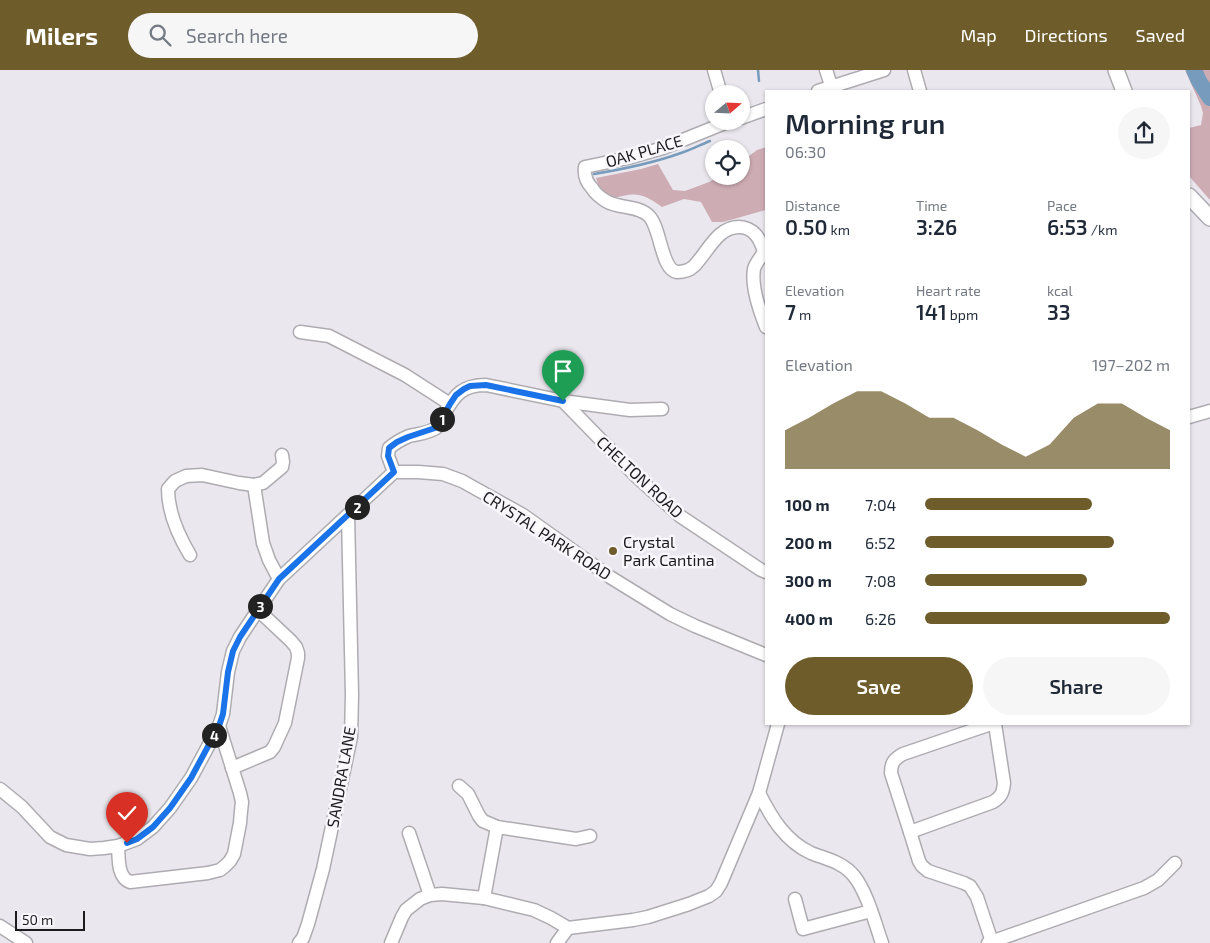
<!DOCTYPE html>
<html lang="en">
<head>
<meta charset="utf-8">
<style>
	:root { --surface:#fff; --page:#f6f6f7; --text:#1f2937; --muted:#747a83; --accent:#6e5c2a }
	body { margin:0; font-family:"Exo 2",sans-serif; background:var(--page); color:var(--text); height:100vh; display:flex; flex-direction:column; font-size:19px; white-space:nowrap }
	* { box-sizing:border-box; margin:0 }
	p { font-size:16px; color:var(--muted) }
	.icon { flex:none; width:28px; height:28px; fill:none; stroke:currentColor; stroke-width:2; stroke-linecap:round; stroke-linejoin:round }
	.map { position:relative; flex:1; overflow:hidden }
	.drawer { position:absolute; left:765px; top:20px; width:425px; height:635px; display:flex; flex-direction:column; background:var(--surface); border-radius:0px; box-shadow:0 1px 4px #0004 }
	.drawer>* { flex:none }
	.needle { width:32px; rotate:71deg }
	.tools { position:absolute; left:705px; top:15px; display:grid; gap:10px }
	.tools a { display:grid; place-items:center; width:45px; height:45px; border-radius:50%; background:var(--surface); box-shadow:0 1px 4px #0004; font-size:25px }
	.scale { position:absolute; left:15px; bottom:12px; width:70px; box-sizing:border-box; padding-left:5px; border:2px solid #1c1b1d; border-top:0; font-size:14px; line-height:18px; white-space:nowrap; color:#1c1b1d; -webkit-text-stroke:4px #f8f6fb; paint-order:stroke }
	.pin { position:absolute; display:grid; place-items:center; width:42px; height:42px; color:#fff; margin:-51px -21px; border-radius:50% 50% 50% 0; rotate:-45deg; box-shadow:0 0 5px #0007 }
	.pin .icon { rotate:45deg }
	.km { position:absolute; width:25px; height:25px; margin:-12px; border-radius:50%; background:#222; color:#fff; font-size:14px; line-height:25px; text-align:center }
	.round { display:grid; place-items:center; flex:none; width:52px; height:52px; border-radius:26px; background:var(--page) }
	.overview { display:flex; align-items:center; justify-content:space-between; height:85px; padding:0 20px }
	h1 { font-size:28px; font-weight:600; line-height:38px }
	.metrics { display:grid; grid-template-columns:repeat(3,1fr); gap:8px; height:85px; padding:5px 20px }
	.metrics div { display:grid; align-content:center }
	.metrics b { font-size:21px; font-weight:600 }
	.metrics small { font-size:14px; font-weight:400 }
	.metrics p { font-size:14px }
	.chart { height:140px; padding:10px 20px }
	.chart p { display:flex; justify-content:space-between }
	.chart svg { width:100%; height:90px; margin-top:5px; fill:var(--accent); opacity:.7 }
	.action { display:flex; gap:10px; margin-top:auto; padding:10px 20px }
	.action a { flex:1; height:58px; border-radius:30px; background:var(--accent); color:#fff; font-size:20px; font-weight:600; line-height:58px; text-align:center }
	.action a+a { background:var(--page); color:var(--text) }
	ul { padding:0 20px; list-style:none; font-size:16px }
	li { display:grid; grid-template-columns:80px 60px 1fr; align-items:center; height:38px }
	li i { height:12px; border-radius:6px; background:var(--accent) }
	header { display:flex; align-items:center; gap:30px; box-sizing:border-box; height:70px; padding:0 25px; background:var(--accent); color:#fff }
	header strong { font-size:24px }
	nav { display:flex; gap:28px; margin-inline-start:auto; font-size:18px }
	.search { width:350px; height:45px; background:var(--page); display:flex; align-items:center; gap:12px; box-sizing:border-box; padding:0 18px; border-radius:28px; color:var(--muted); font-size:19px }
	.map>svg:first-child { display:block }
	.green { fill:#ceacb4 }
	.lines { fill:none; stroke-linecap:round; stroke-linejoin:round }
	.stream { stroke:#779bbc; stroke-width:2.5 }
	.river { stroke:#779bbc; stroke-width:16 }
	.minor-casing { stroke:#aeacb1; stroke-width:15 }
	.major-casing { stroke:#aeacb1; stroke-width:18 }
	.minor { stroke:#fff; stroke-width:12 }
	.major { stroke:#fff; stroke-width:15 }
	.route-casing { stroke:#fff; stroke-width:10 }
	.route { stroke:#1a73e8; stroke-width:6 }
	.poi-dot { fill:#6e5c2a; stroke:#f8f6fb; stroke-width:2 }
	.labels { text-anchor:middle; stroke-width:5; stroke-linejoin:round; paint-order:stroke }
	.street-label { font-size:16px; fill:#1c1b1d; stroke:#f8f6fb }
	.poi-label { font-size:16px; fill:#1c1b1d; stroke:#f8f6fb; text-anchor:start }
</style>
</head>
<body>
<header>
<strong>Milers</strong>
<div class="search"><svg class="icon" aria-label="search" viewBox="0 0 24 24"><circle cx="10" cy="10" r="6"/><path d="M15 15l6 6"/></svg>Search here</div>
<nav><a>Map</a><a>Directions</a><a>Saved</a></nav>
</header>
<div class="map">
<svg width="1210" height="873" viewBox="0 0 1210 873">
	<rect width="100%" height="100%" fill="#eae8ee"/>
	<g class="green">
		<path d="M1185 0H1210V130L1189 106V58L1201 55 1203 43 1201 36Z"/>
		<path d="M766 77V140L723 152H712L701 132 684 129 662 137C639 121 636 123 609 129L599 117 596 108 641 99 658 94 673 120 685 121 709 112 720 106H741V92L757 80Z"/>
	</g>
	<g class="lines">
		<g class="stream">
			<path d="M758 0 759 11"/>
			<path d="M594 104C624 99 653 93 681 83 691 80 700 75 710 71"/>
		</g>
		<path class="river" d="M1194 0 1199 11 1210 28"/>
		<defs>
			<g id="minor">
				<path d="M714 0 721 24"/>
				<path d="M826 0 833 21"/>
				<path d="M914 0 920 21"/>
				<path d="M818 21 884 0"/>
				<path d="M741 48 766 39"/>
				<path d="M730 51 663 78 628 88 585 97C584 105 586 112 592 118 595 123 601 128 606 131 619 139 638 135 649 146 661 158 661 200 677 202 683 202 690 200 694 196 708 182 717 157 739 157 745 157 752 160 756 165 761 171 763 179 766 186"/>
				<path d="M764 182C761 187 755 194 754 199 751 216 760 242 766 257"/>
				<path d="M300 262 329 266 405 305 450 334"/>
				<path d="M563 331 630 340 662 339"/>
				<path d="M1189 347 1210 341"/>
				<path d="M394 402 388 386 389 378C395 373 402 369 409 366 417 364 429 363 436 358 440 355 442 349 444 344 455 324 463 315 486 315L563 331 637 407 680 446 761 500 766 502"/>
				<path d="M254 415 263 473 269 490 279 509"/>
				<path d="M190 485C178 465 168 443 168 419L175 411 186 406 202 405 239 413 254 415 263 413 282 397 283 392 282 385"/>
				<path d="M991 654 903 684C894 689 891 693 891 703L910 762 919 791 922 796 928 801 964 813 970 816 977 827 992 872"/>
				<path d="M232 698 270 682 274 677 285 653 298 588V583L296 577 291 571 258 540"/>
				<path d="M459 716 468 724 479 746 483 751 497 757 576 769 590 766"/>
				<path d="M0 719 22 737 50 767 66 775 90 779 104 778 118 776 137 769 153 757 170 738 191 708 219 656 223 644 228 602 233 581 240 567 258 540 279 509 394 402H418L443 404 462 411 523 445 610 507 670 544 695 556 766 585"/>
				<path d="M759 723C771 747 785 771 811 783 826 789 843 792 854 806 867 822 875 853 882 873"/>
				<path d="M910 762 993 732C1001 727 1003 723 1004 713L995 654"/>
				<path d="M409 763 430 825"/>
				<path d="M118 776C119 788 117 807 130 812L208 803 220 800 225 796 230 791 234 784 240 753 241 741 242 732 240 723 219 656"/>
				<path d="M484 828 497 757"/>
				<path d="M795 829 803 859 871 841"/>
				<path d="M0 856 26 873"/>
				<path d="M299 873 303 868 308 854 323 799 351 667 352 625 348 445"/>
				<path d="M391 873 402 847 406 840 420 829 430 825 442 824 484 828 534 840 551 848 568 858 633 850 648 847 689 834 709 826 716 821 721 813 759 723 778 654"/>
				<path d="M557 873 568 858"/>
				<path d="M988 873 1144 818 1158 810 1175 793"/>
			</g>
			<g id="major">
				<path d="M1116 0 1124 21"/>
				<path d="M1189 126 1210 148"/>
			</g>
		</defs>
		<use href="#minor" class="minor-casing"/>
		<use href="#major" class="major-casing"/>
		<use href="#minor" class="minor"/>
		<use href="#major" class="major"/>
	</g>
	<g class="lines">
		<defs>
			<path id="route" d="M127 773 137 769 153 757 170 738 191 708 219 656 223 644 228 602 233 581 240 567 279 509 394 402 388 386 389 378 397 372 408 367 435 358 440 352 450 334 456 325 464 319 470 316 486 315 563 331"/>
		</defs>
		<use href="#route" class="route-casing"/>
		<use href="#route" class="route"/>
	</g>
	<circle class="poi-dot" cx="613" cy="481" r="5"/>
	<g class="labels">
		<g class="street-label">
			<text transform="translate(644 81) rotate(-16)" y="6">OAK PLACE</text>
			<text transform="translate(640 407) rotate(43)" y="6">CHELTON ROAD</text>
			<text transform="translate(547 465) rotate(33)" y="6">CRYSTAL PARK ROAD</text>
			<text transform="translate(341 707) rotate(-80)" y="6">SANDRA LANE</text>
		</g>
		<g class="poi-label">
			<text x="623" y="478">Crystal<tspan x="623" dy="18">Park Cantina</tspan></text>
		</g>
	</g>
</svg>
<div class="tools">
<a><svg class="needle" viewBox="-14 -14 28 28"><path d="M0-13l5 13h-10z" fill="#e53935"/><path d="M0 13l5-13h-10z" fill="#747a83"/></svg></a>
<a><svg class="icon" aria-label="locate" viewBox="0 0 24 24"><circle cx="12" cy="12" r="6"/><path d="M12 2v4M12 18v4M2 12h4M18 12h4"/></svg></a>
</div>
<div class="scale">50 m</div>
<div class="pin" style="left:563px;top:331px;background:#1e9e55"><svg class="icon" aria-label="arrive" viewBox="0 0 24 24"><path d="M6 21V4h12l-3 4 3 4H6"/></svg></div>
<div class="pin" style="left:127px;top:773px;background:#d93025"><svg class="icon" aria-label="check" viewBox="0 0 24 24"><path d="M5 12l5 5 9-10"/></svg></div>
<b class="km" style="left:442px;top:349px">1</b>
<b class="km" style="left:357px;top:437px">2</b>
<b class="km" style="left:260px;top:536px">3</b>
<b class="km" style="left:214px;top:665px">4</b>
<section class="drawer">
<div class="overview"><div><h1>Morning run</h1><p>06:30</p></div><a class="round"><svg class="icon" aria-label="share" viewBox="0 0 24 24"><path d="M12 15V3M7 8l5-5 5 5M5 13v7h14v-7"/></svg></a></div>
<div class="metrics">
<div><p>Distance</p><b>0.50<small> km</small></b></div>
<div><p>Time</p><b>3:26</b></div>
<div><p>Pace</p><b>6:53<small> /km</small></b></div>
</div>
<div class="metrics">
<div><p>Elevation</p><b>7<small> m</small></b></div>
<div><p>Heart rate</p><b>141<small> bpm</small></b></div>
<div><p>kcal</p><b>33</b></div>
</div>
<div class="chart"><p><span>Elevation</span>197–202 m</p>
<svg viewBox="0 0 160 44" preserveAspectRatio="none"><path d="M0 44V25L10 19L20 12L30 6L40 6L50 12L60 19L70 19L80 25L90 32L100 38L110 32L120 19L130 12L140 12L150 19L160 25V44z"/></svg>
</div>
<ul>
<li><b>100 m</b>7:04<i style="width:68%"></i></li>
<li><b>200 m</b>6:52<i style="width:77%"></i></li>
<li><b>300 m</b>7:08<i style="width:66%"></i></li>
<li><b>400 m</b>6:26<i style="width:100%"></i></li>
</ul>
<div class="action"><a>Save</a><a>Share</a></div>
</section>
</div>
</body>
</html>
